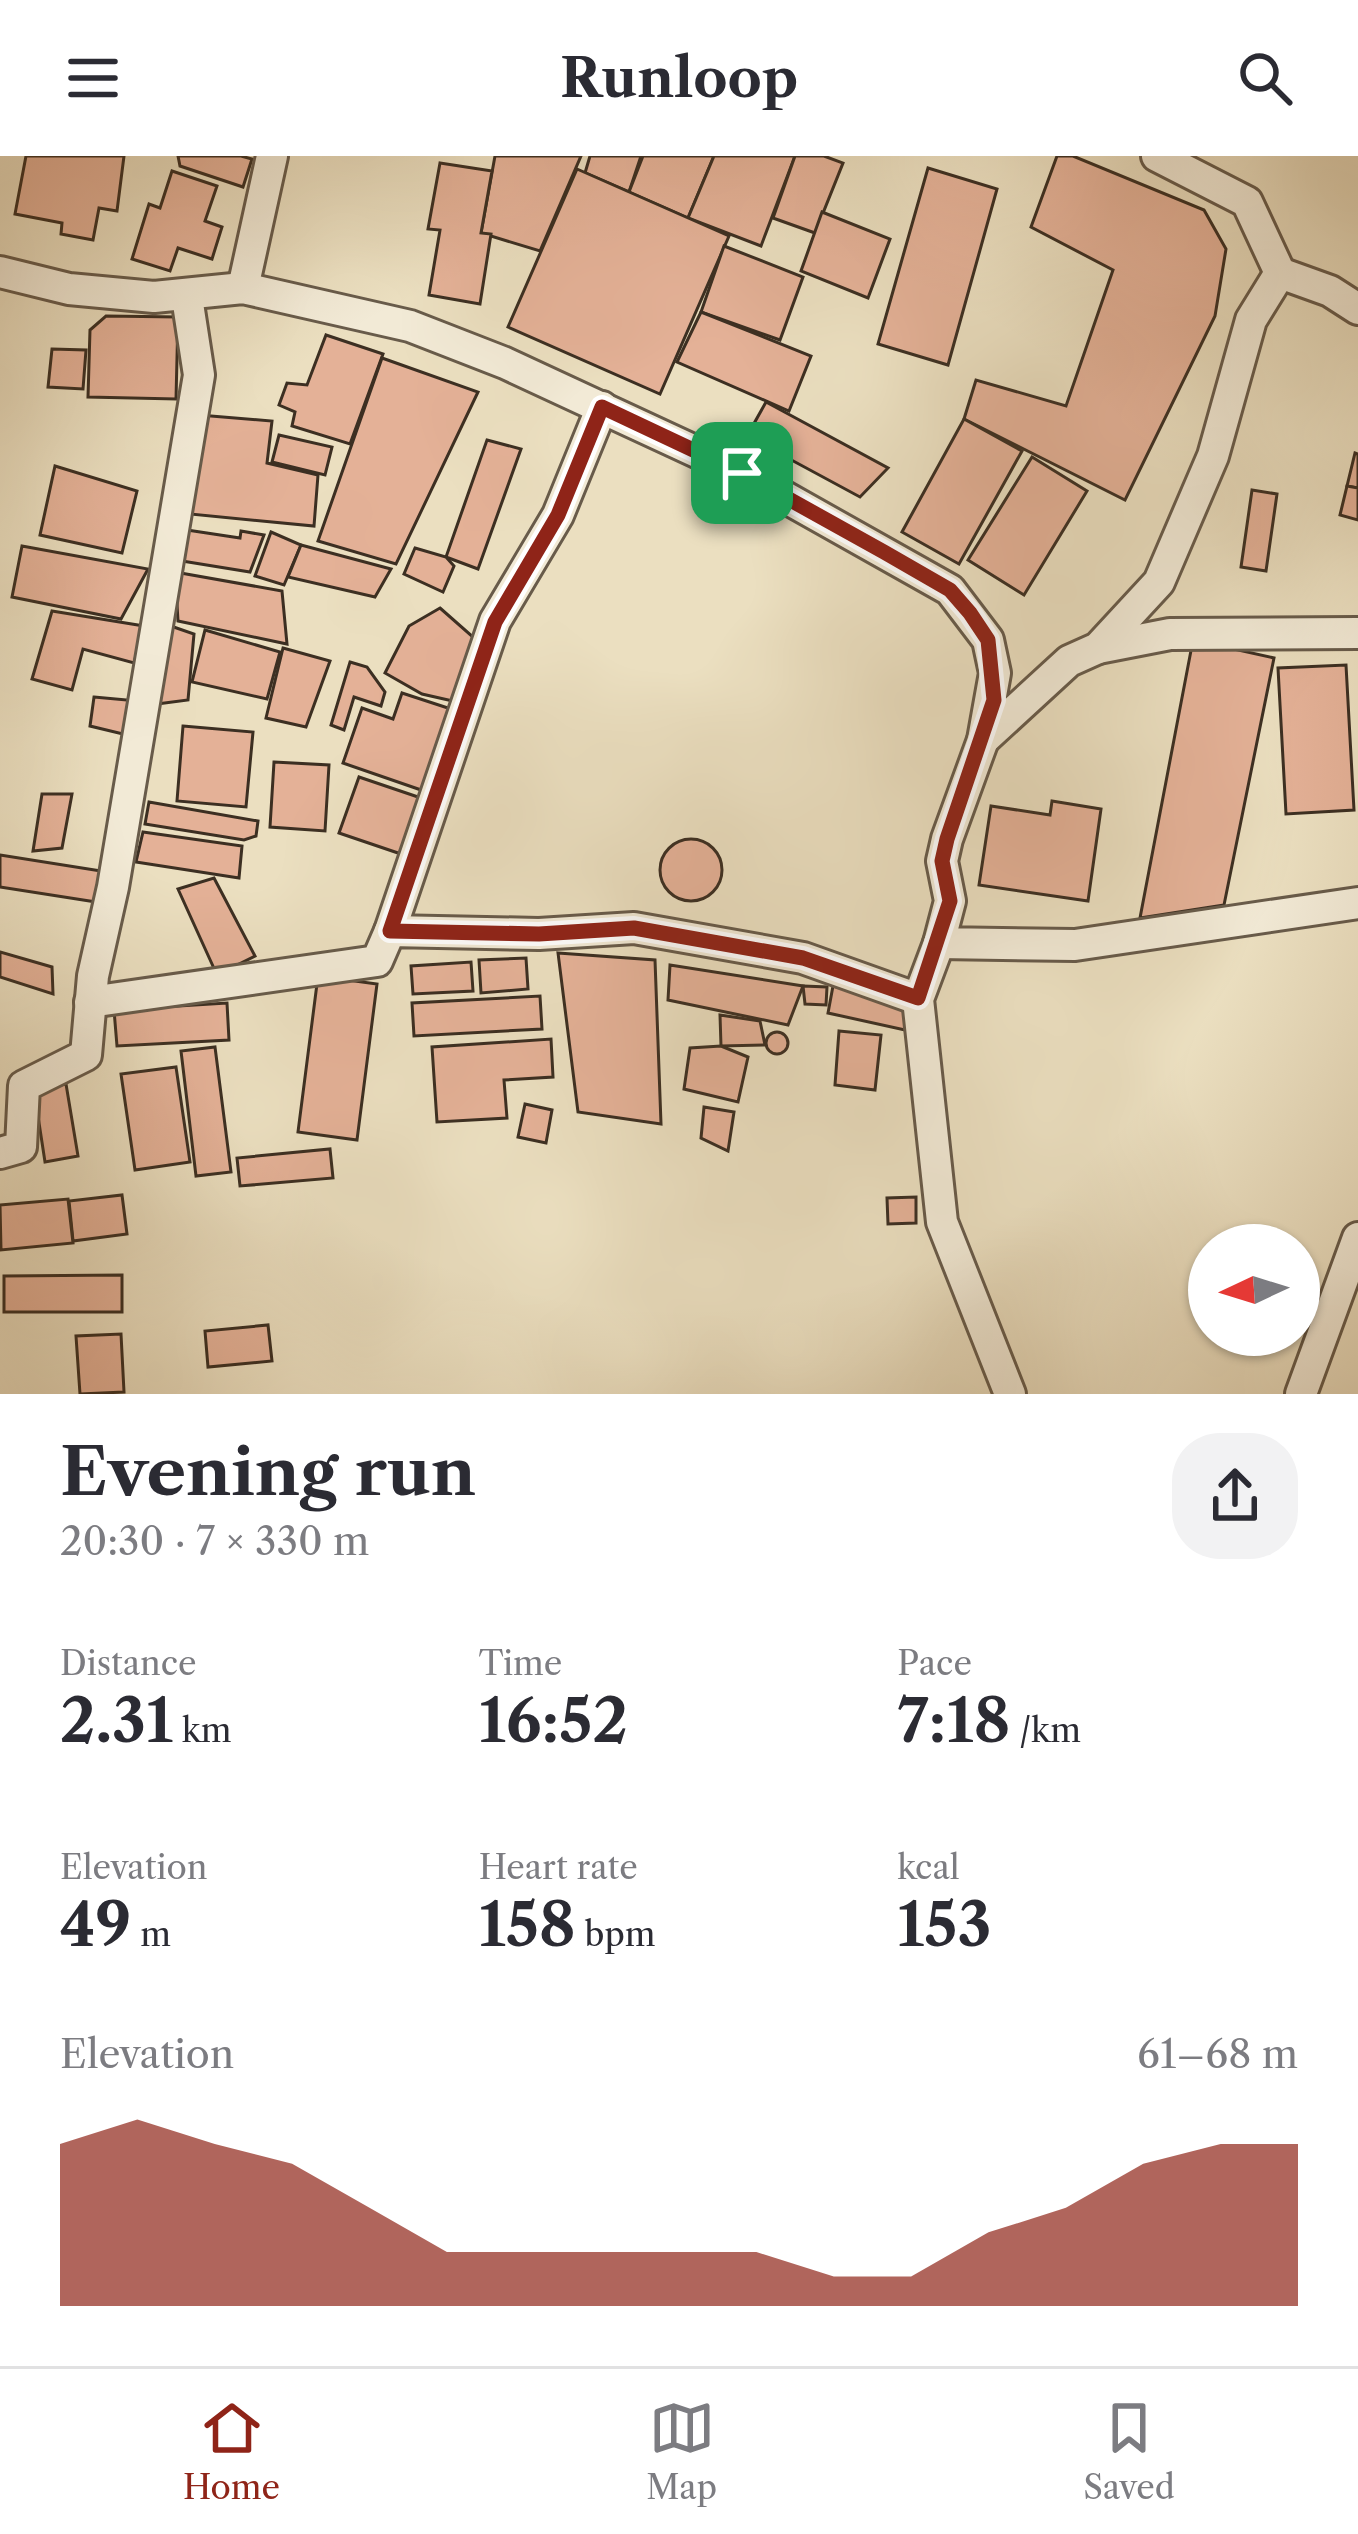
<!DOCTYPE html>
<html lang="en">
<head>
<meta charset="utf-8">
<style>
	:root { --surface:#fff; --page:#f2f2f3; --text:#2b2b33; --muted:#7c7c81; --line:#e1e1e2; --accent:#8f2418 }
	body { margin:0; font-family:"Libre Caslon Text",serif; background:var(--page); color:var(--text); height:100vh; display:flex; flex-direction:column; font-size:45px; white-space:nowrap }
	* { box-sizing:border-box; margin:0 }
	p { font-size:39px; color:var(--muted) }
	.icon { flex:none; width:66px; height:66px; fill:none; stroke:currentColor; stroke-width:2; stroke-linecap:round; stroke-linejoin:round }
	.map { position:relative; height:1238px; overflow:hidden }
	.details { display:flex; flex-direction:column; background:var(--surface); flex:1 }
	.details>* { flex:none }
	.needle { width:78px; rotate:266deg }
	.fabs { position:absolute; left:1188px; top:1068px; display:grid; gap:24px }
	.fabs a { display:grid; place-items:center; width:132px; height:132px; border-radius:50%; background:var(--surface); box-shadow:0 3px 9px #0004; font-size:60px }
	.pin { position:absolute; display:grid; place-items:center; width:102px; height:102px; color:#fff; margin:-51px; border-radius:24px; box-shadow:0 6px 18px #0006 }
	.round { display:grid; place-items:center; flex:none; width:126px; height:126px; border-radius:48px; background:var(--page) }
	.overview { display:flex; align-items:center; justify-content:space-between; height:204px; padding:0 60px }
	h1 { font-size:66px; font-weight:700; line-height:90px }
	.metrics { display:grid; grid-template-columns:repeat(3,1fr); gap:18px; height:204px; padding:12px 60px }
	.metrics div { display:grid; align-content:center }
	.metrics b { font-size:60px; font-weight:700 }
	.metrics small { font-size:33px; font-weight:400 }
	.metrics p { font-size:33px }
	.chart { height:336px; padding:24px 60px }
	.chart p { display:flex; justify-content:space-between }
	.chart svg { width:100%; height:216px; margin-top:12px; fill:var(--accent); opacity:.7 }
	header { display:flex; justify-content:space-between; align-items:center; height:156px; padding:0 60px; background:var(--surface); font-size:54px; font-weight:700 }
	.tab-bar { display:flex; justify-content:space-around; align-items:center; height:168px; border-top:3px solid var(--line); background:var(--surface); font-size:33px; color:var(--muted) }
	.tab-bar a { display:grid; justify-items:center; gap:6px }
	.tab-bar .active { color:var(--accent) }
	.map>svg:first-child { display:block }
	.building { fill:#e4b197; stroke:#3c2f22; stroke-width:3 }
	.lines { fill:none; stroke-linecap:round; stroke-linejoin:round }
	.minor-casing { stroke:#685b4a; stroke-width:36 }
	.minor { stroke:#f2ead6; stroke-width:30 }
	.route-casing { stroke:#fff; stroke-width:24 }
	.route { stroke:#8f2418; stroke-width:15 }
</style>
</head>
<body>
<header><svg class="icon" aria-label="menu" viewBox="0 0 24 24"><path d="M4 6h16M4 12h16M4 18h16"/></svg>Runloop<svg class="icon" aria-label="search" viewBox="0 0 24 24"><circle cx="10" cy="10" r="6"/><path d="M15 15l6 6"/></svg></header>
<div class="map">
<svg width="1358" height="1238" viewBox="0 0 1358 1238">
	<rect width="100%" height="100%" fill="#ebdfc0"/>
	<filter id="stains"><feTurbulence type="fractalNoise" baseFrequency=".00167" numOctaves="4"/><feColorMatrix values="0 0 0 0 .2 0 0 0 0 .09 0 0 0 0 .02 0 0 0 .5 -.17"/></filter>
	<radialGradient id="worn" r=".72"><stop offset=".6" stop-color="#630" stop-opacity="0"/><stop offset="1" stop-color="#630" stop-opacity=".3"/></radialGradient>
	<g class="building">
		<path d="M26 0H124L117 55 99 52 93 84 61 78 62 67 15 58Z"/>
		<path d="M178 0H241L252 3 243 31 180 10Z"/>
		<path d="M495 0H581L540 95 481 77Z"/>
		<path d="M590 0H641L629 36 585 17Z"/>
		<path d="M643 0H714L688 62 629 36Z"/>
		<path d="M714 0H795L761 90 688 62Z"/>
		<path d="M795 0H824L843 7 815 77 773 62Z"/>
		<path d="M1057 0H1073L1204 54 1226 93 1215 160 1125 344 964 263 976 224 1066 250 1113 114 1031 71Z"/>
		<path d="M440 7 492 15 481 77 491 78 480 148 429 139 440 74 428 73Z"/>
		<path d="M928 12 997 33 948 209 878 188Z"/>
		<path d="M577 13 729 80 660 238 508 171Z"/>
		<path d="M172 15 217 30 205 65 222 71 212 103 178 92 170 115 132 103 149 48 160 52Z"/>
		<path d="M822 56 890 83 868 142 801 115Z"/>
		<path d="M724 90 803 121 780 184 701 156Z"/>
		<path d="M701 156 811 200 789 255 677 206Z"/>
		<path d="M106 160 178 161 176 243 88 241 90 174Z"/>
		<path d="M326 179 383 198 350 288 292 270 295 256 279 249 287 227 307 229Z"/>
		<path d="M52 193 86 194 83 233 48 231Z"/>
		<path d="M382 202 478 236 396 408 318 385Z"/>
		<path d="M766 246 888 312 860 341 747 280Z"/>
		<path d="M199 259 272 265 267 307 318 319 314 370 190 358Z"/>
		<path d="M964 263 1022 295 959 408 902 376Z"/>
		<path d="M279 279 332 291 325 319 272 306Z"/>
		<path d="M487 284 521 293 478 413 446 401Z"/>
		<path d="M1355 297 1358 298V332L1347 330Z"/>
		<path d="M1032 301 1087 335 1024 439 968 404Z"/>
		<path d="M55 310 137 335 122 397 40 379Z"/>
		<path d="M1347 330 1358 332V364L1340 359Z"/>
		<path d="M1252 334 1277 338 1266 415 1241 411Z"/>
		<path d="M187 374 240 382 241 375 264 379 250 416 182 405Z"/>
		<path d="M271 376 301 389 284 429 255 420Z"/>
		<path d="M301 389 391 413 375 441 288 421Z"/>
		<path d="M22 390 148 413 121 463 12 441Z"/>
		<path d="M415 392 446 401 454 410 443 436 404 418Z"/>
		<path d="M175 416 282 435 287 488 178 465Z"/>
		<path d="M440 452 473 481 457 546 422 538 385 517 409 470Z"/>
		<path d="M52 455 144 470 134 507 83 493 72 534 32 523Z"/>
		<path d="M165 468 194 478 188 544 157 548Z"/>
		<path d="M205 474 280 496 267 543 192 526Z"/>
		<path d="M1193 484 1274 502 1224 749 1140 762Z"/>
		<path d="M283 492 330 505 306 571 266 562Z"/>
		<path d="M350 506 367 511 385 536 381 550 354 541 344 574 331 569Z"/>
		<path d="M1346 509 1354 654 1286 658 1278 512Z"/>
		<path d="M402 537 451 553 424 635 343 607 362 552 393 563Z"/>
		<path d="M94 541 138 545 127 579 90 570Z"/>
		<path d="M183 570 253 576 246 651 177 645Z"/>
		<path d="M274 606 329 609 325 675 270 671Z"/>
		<path d="M359 621 421 642 401 698 339 677Z"/>
		<path d="M42 638H72L62 692 33 695Z"/>
		<path d="M1052 645 1101 653 1088 745 979 729 991 650 1050 659Z"/>
		<path d="M149 646 258 665 256 680 244 684 145 668Z"/>
		<path d="M143 676 242 690 239 722 136 706Z"/>
		<circle cx="691" cy="714" r="31"/>
		<path d="M0 699 101 715 96 746 0 731Z"/>
		<path d="M214 722 255 800 217 819 178 733Z"/>
		<path d="M0 796 52 811 53 838 0 821Z"/>
		<path d="M558 797 655 804 661 968 578 956Z"/>
		<path d="M526 802 528 833 481 837 479 804Z"/>
		<path d="M471 806 473 835 413 838 411 810Z"/>
		<path d="M670 809 803 830 788 869 668 844Z"/>
		<path d="M318 820 377 828 357 984 298 976Z"/>
		<path d="M803 830 827 831 826 849 805 848Z"/>
		<path d="M833 830 914 848 905 874 828 857Z"/>
		<path d="M540 840 542 873 414 880 412 847Z"/>
		<path d="M227 847 229 884 117 890 114 854Z"/>
		<path d="M720 859 760 865 765 889 721 890Z"/>
		<path d="M839 875 881 879 875 934 835 929Z"/>
		<circle cx="777" cy="887" r="11"/>
		<path d="M551 883 553 921 504 924 507 962 437 966 432 891Z"/>
		<path d="M721 890 748 901 738 946 684 933 690 892Z"/>
		<path d="M215 891 231 1016 196 1020 181 895Z"/>
		<path d="M176 911 190 1006 135 1014 121 918Z"/>
		<path d="M66 928 78 1000 45 1006 34 934Z"/>
		<path d="M525 948 552 954 546 987 518 981Z"/>
		<path d="M704 951 734 956 728 995 701 982Z"/>
		<path d="M330 993 333 1022 240 1030 237 1002Z"/>
		<path d="M122 1039 127 1078 73 1085 69 1045Z"/>
		<path d="M916 1041V1067L888 1068 887 1042Z"/>
		<path d="M68 1043 73 1087 1 1094 0 1049Z"/>
		<path d="M122 1119V1156H4V1120Z"/>
		<path d="M268 1169 272 1205 208 1211 205 1175Z"/>
		<path d="M121 1178 124 1236 80 1238 76 1180Z"/>
	</g>
	<g class="lines">
		<defs>
			<g id="minor">
				<path d="M1157 0 1247 46 1280 117"/>
				<path d="M0 116 69 133 154 141 243 132 410 170 505 207 742 317 950 434 988 484 995 517 983 584 947 683 942 705 950 745 939 787 1075 789 1358 747"/>
				<path d="M243 132 272 0"/>
				<path d="M1098 492 1170 478 1358 477"/>
				<path d="M983 584 1069 505 1098 492 1159 426 1213 300 1251 164 1280 117 1330 135 1358 153"/>
				<path d="M390 775 495 465 558 359 602 251"/>
				<path d="M939 787 918 843 942 1066 1010 1238"/>
				<path d="M90 846 377 805 390 775 539 778 634 772 803 802 918 843"/>
				<path d="M0 997 21 991 24 930 86 899 93 820 113 731 199 219 187 141"/>
				<path d="M1301 1238 1358 1082"/>
			</g>
		</defs>
		<use href="#minor" class="minor-casing"/>
		<use href="#minor" class="minor"/>
	</g>
	<g class="lines">
		<defs>
			<path id="route" d="M602 251 742 317 884 396 950 434 970 457 988 484 994 544 947 683 942 705 950 745 918 842 803 802 634 772 539 778 390 775 495 466 558 359Z"/>
		</defs>
		<use href="#route" class="route-casing"/>
		<use href="#route" class="route"/>
	</g>
	<rect width="100%" height="100%" filter="url(#stains)"/>
	<rect width="100%" height="100%" fill="url(#worn)"/>
</svg>
<div class="fabs">
<a><svg class="needle" viewBox="-14 -14 28 28"><path d="M0-13l5 13h-10z" fill="#e53935"/><path d="M0 13l5-13h-10z" fill="#7c7c81"/></svg></a>
</div>
<div class="pin" style="left:742px;top:317px;background:#1e9e55"><svg class="icon" aria-label="arrive" viewBox="0 0 24 24"><path d="M6 21V4h12l-3 4 3 4H6"/></svg></div>
</div>
<section class="details">
<div class="overview"><div><h1>Evening run</h1><p>20:30 · 7 × 330 m</p></div><a class="round"><svg class="icon" aria-label="share" viewBox="0 0 24 24"><path d="M12 15V3M7 8l5-5 5 5M5 13v7h14v-7"/></svg></a></div>
<div class="metrics">
<div><p>Distance</p><b>2.31<small> km</small></b></div>
<div><p>Time</p><b>16:52</b></div>
<div><p>Pace</p><b>7:18<small> /km</small></b></div>
</div>
<div class="metrics">
<div><p>Elevation</p><b>49<small> m</small></b></div>
<div><p>Heart rate</p><b>158<small> bpm</small></b></div>
<div><p>kcal</p><b>153</b></div>
</div>
<div class="chart"><p><span>Elevation</span>61–68 m</p>
<svg viewBox="0 0 160 44" preserveAspectRatio="none"><path d="M0 44V11L10 6L20 11L30 15L40 24L50 33L60 33L70 33L80 33L90 33L100 38L110 38L120 29L130 24L140 15L150 11L160 11V44z"/></svg>
</div>
</section>
<nav class="tab-bar">
<a class="active"><svg class="icon" aria-label="home" viewBox="0 0 24 24"><path d="M3 11l9-7 9 7M6 9v11h12V9"/></svg>Home</a>
<a><svg class="icon" aria-label="map" viewBox="0 0 24 24"><path d="M3 6l6-2 6 2 6-2v14l-6 2-6-2-6 2zM9 4v14M15 6v14"/></svg>Map</a>
<a><svg class="icon" aria-label="saved" viewBox="0 0 24 24"><path d="M7 4h10v16l-5-4-5 4z"/></svg>Saved</a>
</nav>
</body>
</html>
